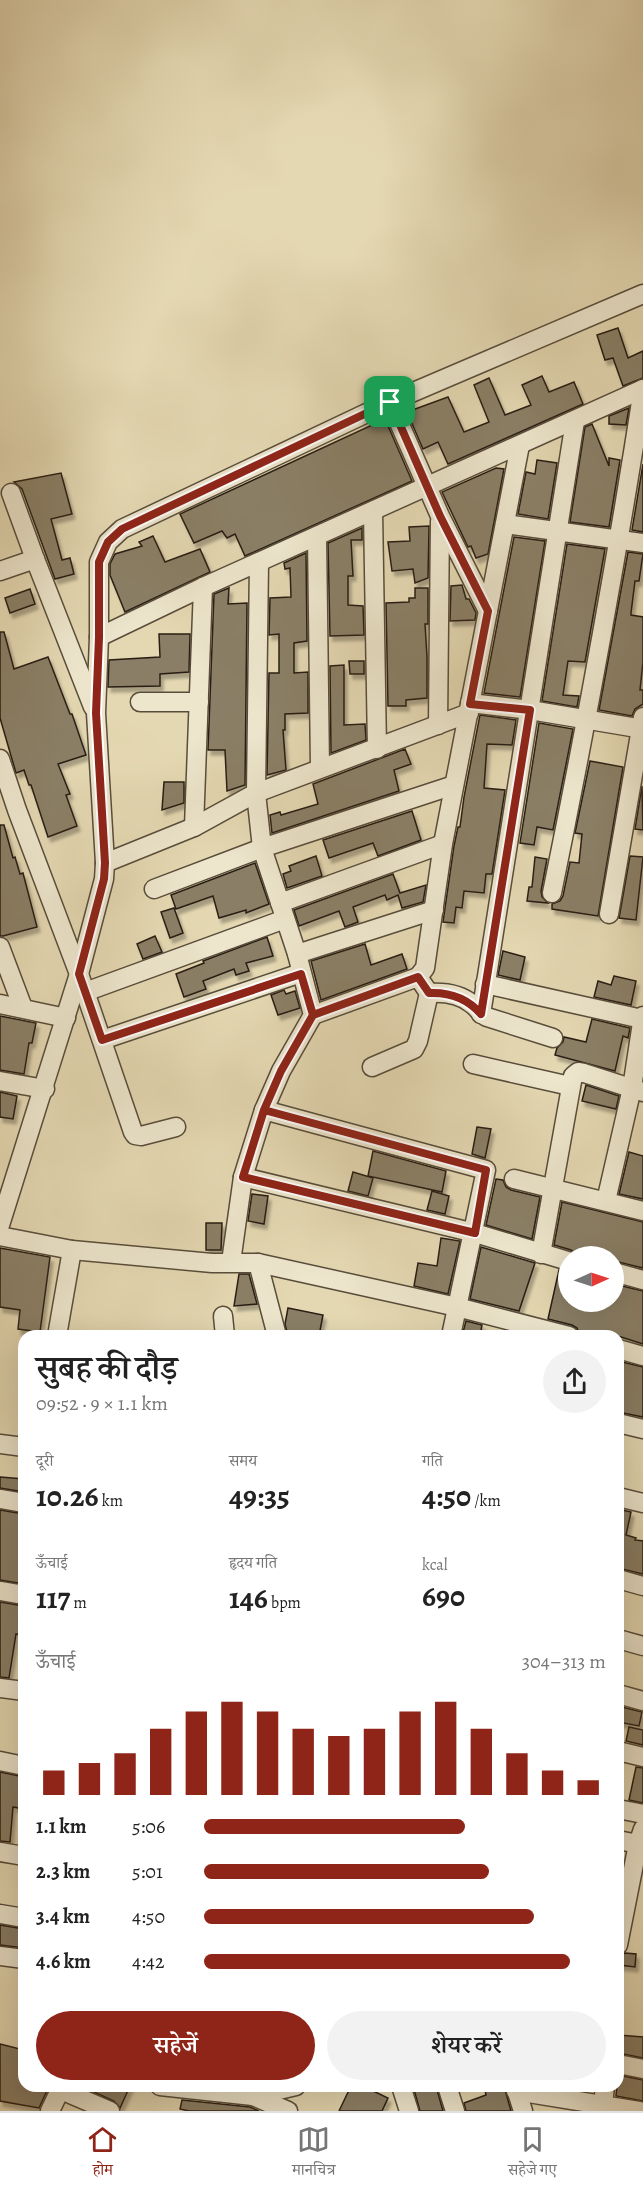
<!DOCTYPE html>
<html lang="hi">
<head>
<meta charset="utf-8">
<style>
	:root { --surface:#fff; --page:#f2f2f2; --text:#222; --muted:#767676; --line:#e0e0e0; --accent:#8f2418 }
	body { margin:0; font-family:Alegreya,"Noto Serif Devanagari",serif; background:var(--page); color:var(--text); height:100vh; display:flex; flex-direction:column; font-size:22px; white-space:nowrap }
	* { box-sizing:border-box; margin:0 }
	p { font-size:20px; color:var(--muted) }
	.icon { flex:none; width:33px; height:33px; fill:none; stroke:currentColor; stroke-width:2; stroke-linecap:round; stroke-linejoin:round }
	.map { position:relative; flex:1; overflow:hidden }
	.side { position:absolute; left:18px; top:1330px; width:606px; height:762px; display:flex; flex-direction:column; background:var(--surface); border-radius:18px; box-shadow:0 6px 24px #0002 }
	.side>* { flex:none }
	.needle { width:39px; rotate:87deg }
	.fabs { position:absolute; left:558px; top:1246px; display:grid; gap:12px }
	.fabs a { display:grid; place-items:center; width:66px; height:66px; border-radius:50%; background:var(--surface); box-shadow:0 6px 24px #0002; font-size:30px }
	.pin { position:absolute; display:grid; place-items:center; width:51px; height:51px; color:#fff; margin:-26px; border-radius:12px; box-shadow:0 3px 9px #0006 }
	.round { display:grid; place-items:center; flex:none; width:63px; height:63px; border-radius:32px; background:var(--page) }
	.headline { display:flex; align-items:center; justify-content:space-between; height:102px; padding:0 18px }
	h1 { font-size:33px; font-weight:600; line-height:45px }
	.stats { display:grid; grid-template-columns:repeat(3,1fr); gap:9px; height:102px; padding:6px 18px }
	.stats div { display:grid; align-content:center }
	.stats b { font-size:30px; font-weight:600 }
	.stats small { font-size:16px; font-weight:400 }
	.stats p { font-size:16px }
	.chart { height:168px; padding:12px 18px }
	.chart p { display:flex; justify-content:space-between }
	.chart svg { width:100%; height:108px; margin-top:6px; stroke:var(--accent); stroke-width:6 }
	.button { display:flex; gap:12px; margin-top:auto; padding:12px 18px }
	.button a { flex:1; height:69px; border-radius:36px; background:var(--accent); color:#fff; font-size:24px; font-weight:600; line-height:69px; text-align:center }
	.button a+a { background:var(--page); color:var(--text) }
	ul { padding:0 18px; list-style:none; font-size:20px }
	li { display:grid; grid-template-columns:96px 72px 1fr; align-items:center; height:45px }
	li i { height:15px; border-radius:8px; background:var(--accent) }
	.tab-bar { display:flex; justify-content:space-around; align-items:center; height:84px; border-top:2px solid var(--line); background:var(--surface); font-size:16px; color:var(--muted) }
	.tab-bar a { display:grid; justify-items:center; gap:3px }
	.tab-bar .on { color:var(--accent) }
	.map>svg:first-child { display:block }
	.building { fill:#8a7f66; stroke:#291f13; stroke-width:1.5; filter:url(#shadow) }
	.lines { fill:none; stroke-linecap:round; stroke-linejoin:round }
	.street-casing { stroke:#584d3b; stroke-width:21 }
	.street { stroke:#ede6cd; stroke-width:18 }
	.route-casing { stroke:#fff; stroke-width:12 }
	.route { stroke:#8f2418; stroke-width:8 }
</style>
</head>
<body>
<div class="map">
<svg width="643" height="2111" viewBox="0 0 643 2111">
	<defs>
		<filter id="shadow"><feDropShadow dx="3" dy="5" stdDeviation="1.5" flood-color="#0004"/></filter>
	</defs>
	<rect width="100%" height="100%" fill="#e4d8b2"/>
	<filter id="stains"><feTurbulence type="fractalNoise" baseFrequency=".00333" numOctaves="4"/><feColorMatrix values="0 0 0 0 .2 0 0 0 0 .09 0 0 0 0 .02 0 0 0 .5 -.17"/></filter>
	<radialGradient id="worn" r=".72"><stop offset=".6" stop-color="#630" stop-opacity="0"/><stop offset="1" stop-color="#630" stop-opacity=".3"/></radialGradient>
	<g class="building">
		<path d="M618 328 628 358 643 351V378L623 386 613 358 605 360 597 335Z"/>
		<path d="M542 376 549 392 574 382 583 404 448 464 438 442 423 449 407 412 448 397 464 432 489 422 474 385 489 378 505 415 531 405 522 385Z"/>
		<path d="M629 408 626 425 609 424V416Z"/>
		<path d="M385 419 412 481 245 556 235 534 227 538 222 531 194 543 180 514Z"/>
		<path d="M592 424 609 466V458L620 460 609 527 570 522 585 427Z"/>
		<path d="M537 460 557 463 548 519 518 514 526 472 535 474Z"/>
		<path d="M643 464V532L632 530Z"/>
		<path d="M496 468 504 469 488 554 476 558 471 546 468 547 442 492Z"/>
		<path d="M61 473 72 514 51 519 62 560 70 558 74 574 55 579 22 489 14 482Z"/>
		<path d="M429 526 428 578 415 583 413 569 392 571 388 542 410 541 409 527Z"/>
		<path d="M362 528V540H351L353 576H348V605L363 606 364 635 330 636 328 543Z"/>
		<path d="M153 536 165 562 200 549 210 572 125 612 110 575V564L115 554 142 546 139 542Z"/>
		<path d="M514 537 545 541 520 697 484 693Z"/>
		<path d="M567 544 605 549 585 662 568 661 563 695 579 696 577 707 542 701Z"/>
		<path d="M628 552 643 554 639 581H635L631 613V615L643 617V662L640 690H643V704L635 709 632 716 599 710Z"/>
		<path d="M306 553 307 641 294 643V673L308 672V713L285 714V730H283L286 770 267 775 269 673H279V634L269 635 270 598 291 597 290 568 285 569 284 563Z"/>
		<path d="M462 585 466 599H469L476 613 475 620 450 621 451 586Z"/>
		<path d="M229 588 228 604 247 603 245 785 227 791 225 750H208L214 594Z"/>
		<path d="M415 588H428V624H425L427 657V698L406 700V706H388L386 603 409 602V598H415Z"/>
		<path d="M30 589 35 604 10 613 5 598Z"/>
		<path d="M0 632H4L14 669 48 657 70 714H72L86 755 58 764 70 794 66 795 77 826 48 837 31 785H29L24 770 16 773 0 718Z"/>
		<path d="M159 634H190L189 672 160 674V686L108 687 109 660 160 657Z"/>
		<path d="M349 661H364V674H350Z"/>
		<path d="M344 665V725L365 724 366 740 331 753 330 666Z"/>
		<path d="M480 715 516 720 512 745 487 744 484 788 505 790 492 874H486L484 893 464 891 462 908 456 907 454 923 443 922 454 846 458 827H460L464 797Z"/>
		<path d="M539 723 573 729 553 830 537 827 534 845 520 843Z"/>
		<path d="M405 749 411 764 394 770 399 791 272 833 270 815 280 812 281 815 318 804 313 784Z"/>
		<path d="M590 761 623 767 598 916 552 909V904L560 901 563 896 570 862 579 863 582 834 575 833Z"/>
		<path d="M164 782H184V803L162 810Z"/>
		<path d="M642 786 643 830 635 829Z"/>
		<path d="M412 811 421 840 378 856 373 843 329 858 323 840Z"/>
		<path d="M0 825H4L13 858 15 857 20 874 23 873 37 927 3 936H0Z"/>
		<path d="M316 856 322 876 287 888 283 874 291 871 289 866Z"/>
		<path d="M630 856 643 857 636 920 619 918Z"/>
		<path d="M535 857 547 859 541 891 542 897 548 903 527 901 529 887H532Z"/>
		<path d="M255 863 269 904 246 913V910L219 918 213 896 176 909 171 895Z"/>
		<path d="M393 874 400 893 426 885 423 902 402 908 398 895 387 900 385 895 353 907 358 922 345 927 339 911 299 926 294 910Z"/>
		<path d="M174 908 183 933 170 938 161 912Z"/>
		<path d="M155 936 162 952 143 959 137 944Z"/>
		<path d="M267 937 273 956 246 963 249 971 236 975 234 969 203 981 206 989 184 997 176 974 204 963 203 961Z"/>
		<path d="M365 944 371 965 402 954 407 969 321 1000 311 961Z"/>
		<path d="M503 951 525 957 520 980 498 975Z"/>
		<path d="M614 976 636 981 631 1005 594 997 598 981 611 985Z"/>
		<path d="M284 990 286 994 295 991 300 1008 278 1015 271 995Z"/>
		<path d="M0 1016 36 1023 32 1043H29L24 1074 0 1070Z"/>
		<path d="M592 1019 630 1028 628 1038 623 1036 615 1071 555 1055 557 1048 563 1042 564 1037 586 1042Z"/>
		<path d="M586 1085 619 1096 616 1109 582 1101Z"/>
		<path d="M0 1092 17 1096 13 1119 0 1117Z"/>
		<path d="M477 1127 491 1129 485 1158 472 1154Z"/>
		<path d="M373 1151 446 1171 442 1192 368 1176Z"/>
		<path d="M629 1152 643 1156V1199L619 1194Z"/>
		<path d="M353 1172 373 1178 368 1196 348 1191Z"/>
		<path d="M496 1179 503 1180 506 1187 511 1190 540 1197 532 1239 486 1225Z"/>
		<path d="M432 1191 449 1196 445 1214 427 1210Z"/>
		<path d="M252 1194 268 1196 264 1224 248 1221Z"/>
		<path d="M562 1202 643 1222V1268L614 1261V1257L577 1255 571 1250 554 1245Z"/>
		<path d="M206 1223H222L221 1250H206Z"/>
		<path d="M441 1238 460 1241 448 1294 414 1286 418 1263 437 1266Z"/>
		<path d="M481 1247 535 1263 519 1311 470 1299Z"/>
		<path d="M0 1248 50 1257 40 1332 18 1329 20 1310 0 1307Z"/>
		<path d="M559 1270 568 1272V1302H614V1284L643 1291V1344L618 1336H580L577 1328 572 1325 548 1319Z"/>
		<path d="M239 1274H249L257 1304 234 1306Z"/>
		<path d="M288 1308 323 1315 319 1336H288L285 1324Z"/>
		<path d="M466 1321 482 1325 480 1336H462Z"/>
		<path d="M618 1361 643 1367V1417L618 1412Z"/>
		<path d="M0 1477 24 1479V1492L0 1488Z"/>
		<path d="M618 1509 631 1512 626 1535 636 1538 635 1540 643 1541V1574L618 1568Z"/>
		<path d="M0 1510 24 1514V1584L0 1580Z"/>
		<path d="M0 1602 24 1606V1636L16 1634 9 1678 0 1677Z"/>
		<path d="M618 1706 642 1712 639 1726 618 1722Z"/>
		<path d="M629 1727 643 1730V1745L626 1741Z"/>
		<path d="M636 1767 643 1768V1803L629 1800Z"/>
		<path d="M0 1772 24 1777V1809L13 1807 10 1842 0 1841Z"/>
		<path d="M0 1925 24 1929V1948L0 1945Z"/>
		<path d="M625 1953 636 1954 635 1967 619 1965 620 1956Z"/>
		<path d="M618 2035 643 2037V2058L618 2053Z"/>
		<path d="M0 2044 24 2050V2086H49L39 2108 0 2101Z"/>
		<path d="M618 2075 643 2080V2101L616 2096Z"/>
		<path d="M81 2086H130L120 2108 114 2101Z"/>
		<path d="M351 2086H363L388 2098 382 2111H339Z"/>
		<path d="M413 2086H436L443 2111H420Z"/>
		<path d="M495 2086H504L511 2111H466L464 2103 486 2095 485 2090Z"/>
		<path d="M182 2100 250 2107 259 2111H189L180 2109Z"/>
	</g>
	<g class="lines">
		<defs>
			<g id="street">
				<path d="M390 402 440 516 488 611"/>
				<path d="M11 493 35 559 93 707"/>
				<path d="M373 511 377 749"/>
				<path d="M505 524 643 543"/>
				<path d="M317 536 320 768"/>
				<path d="M0 571 35 559"/>
				<path d="M99 637 203 587 643 389"/>
				<path d="M140 702H199"/>
				<path d="M470 703 530 710 643 729"/>
				<path d="M438 725 440 521"/>
				<path d="M0 759 17 810 79 974 133 1132 135 1135 141 1136 176 1127"/>
				<path d="M194 827 203 587"/>
				<path d="M105 863 194 827 256 793 469 713"/>
				<path d="M154 889 262 848 454 785"/>
				<path d="M552 893C586 726 617 558 643 389"/>
				<path d="M280 903 443 844"/>
				<path d="M609 914 643 717"/>
				<path d="M0 947 23 1008"/>
				<path d="M297 954 434 910"/>
				<path d="M418 977 425 968 443 844 520 445"/>
				<path d="M485 984 642 1019"/>
				<path d="M85 992 285 919"/>
				<path d="M0 1004 66 1018"/>
				<path d="M481 1014 575 421"/>
				<path d="M313 1015 418 977 429 993C444 992 460 994 472 1004 478 1008 480 1014 487 1017L553 1038"/>
				<path d="M102 1040 301 973"/>
				<path d="M473 1064 570 1086"/>
				<path d="M372 1067 414 1049 418 1041 429 993"/>
				<path d="M0 1081 45 1089"/>
				<path d="M264 1110 486 1170 451 1336"/>
				<path d="M243 1177 475 1233 568 1261"/>
				<path d="M514 1179 643 1211"/>
				<path d="M606 1201 632 1088 643 1016"/>
				<path d="M0 1225 79 974 104 879 105 863 96 713 99 637V562L108 542 122 529 390 402 643 294"/>
				<path d="M0 1236 72 1250 212 1263H258L457 1307 569 1336"/>
				<path d="M541 1254 573 1076 578 1072 584 1073 643 1092"/>
				<path d="M231 1262 243 1177 264 1110 281 1071 313 1015 297 954 262 848 256 793 259 562"/>
				<path d="M258 1263 277 1336"/>
				<path d="M614 1272 643 1280"/>
				<path d="M223 1316 225 1336"/>
				<path d="M57 1336 72 1250"/>
				<path d="M618 1349 643 1356"/>
				<path d="M618 1423 643 1429"/>
				<path d="M0 1444 24 1447"/>
				<path d="M618 1497 643 1503"/>
				<path d="M0 1499 24 1503"/>
				<path d="M618 1579 643 1586"/>
				<path d="M0 1591 24 1595"/>
				<path d="M618 1639 643 1646"/>
				<path d="M0 1688 24 1691"/>
				<path d="M618 1694 643 1701"/>
				<path d="M618 1751 643 1757"/>
				<path d="M0 1761 24 1766"/>
				<path d="M618 1809 643 1814"/>
				<path d="M618 1840 638 1844"/>
				<path d="M0 1852 24 1856"/>
				<path d="M0 1914 24 1918"/>
				<path d="M618 1945 638 1844 643 1829"/>
				<path d="M0 1956 24 1959"/>
				<path d="M618 2064 643 2069"/>
				<path d="M160 2086 253 2096 296 2086"/>
				<path d="M401 2086 409 2111"/>
				<path d="M447 2086 455 2111"/>
				<path d="M515 2086 523 2111"/>
				<path d="M61 2090 110 2111"/>
				<path d="M516 2091 639 2111"/>
				<path d="M253 2096 288 2111"/>
				<path d="M603 2105 605 2086"/>
				<path d="M50 2111 62 2086"/>
			</g>
		</defs>
		<use href="#street" class="street-casing"/>
		<use href="#street" class="street"/>
	</g>
	<g class="lines">
		<defs>
			<path id="route" d="M390 402 122 529 108 542 99 562V637L96 713 105 863 104 879 79 974 102 1040 301 974 313 1015 281 1071 264 1110 243 1177 475 1233 486 1170 264 1110 281 1071 313 1015 418 977 429 993C450 992 467 998 481 1014L530 710 470 704 488 611 440 516 390 402"/>
		</defs>
		<use href="#route" class="route-casing"/>
		<use href="#route" class="route"/>
	</g>
	<rect width="100%" height="100%" filter="url(#stains)"/>
	<rect width="100%" height="100%" fill="url(#worn)"/>
</svg>
<div class="fabs">
<a><svg class="needle" viewBox="-14 -14 28 28"><path d="M0-13l5 13h-10z" fill="#e53935"/><path d="M0 13l5-13h-10z" fill="#767676"/></svg></a>
</div>
<div class="pin" style="left:390px;top:402px;background:#1e9e55"><svg class="icon" aria-label="arrive" viewBox="0 0 24 24"><path d="M6 21V4h12l-3 4 3 4H6"/></svg></div>
<section class="side">
<div class="headline"><div><h1>सुबह की दौड़</h1><p>09:52 · 9 × 1.1 km</p></div><a class="round"><svg class="icon" aria-label="share" viewBox="0 0 24 24"><path d="M12 15V3M7 8l5-5 5 5M5 13v7h14v-7"/></svg></a></div>
<div class="stats">
<div><p>दूरी</p><b>10.26<small> km</small></b></div>
<div><p>समय</p><b>49:35</b></div>
<div><p>गति</p><b>4:50<small> /km</small></b></div>
</div>
<div class="stats">
<div><p>ऊँचाई</p><b>117<small> m</small></b></div>
<div><p>हृदय गति</p><b>146<small> bpm</small></b></div>
<div><p>kcal</p><b>690</b></div>
</div>
<div class="chart"><p><span>ऊँचाई</span>304–313 m</p>
<svg viewBox="0 0 160 44" preserveAspectRatio="none"><path d="M5 44V34M15 44V31M25 44V27M35 44V17M45 44V10M55 44V6M65 44V10M75 44V17M85 44V20M95 44V17M105 44V10M115 44V6M125 44V17M135 44V27M145 44V34M155 44V38"/></svg>
</div>
<ul>
<li><b>1.1 km</b>5:06<i style="width:65%"></i></li>
<li><b>2.3 km</b>5:01<i style="width:71%"></i></li>
<li><b>3.4 km</b>4:50<i style="width:82%"></i></li>
<li><b>4.6 km</b>4:42<i style="width:91%"></i></li>
</ul>
<div class="button"><a>सहेजें</a><a>शेयर करें</a></div>
</section>
</div>
<nav class="tab-bar">
<a class="on"><svg class="icon" aria-label="home" viewBox="0 0 24 24"><path d="M3 11l9-7 9 7M6 9v11h12V9"/></svg>होम</a>
<a><svg class="icon" aria-label="map" viewBox="0 0 24 24"><path d="M3 6l6-2 6 2 6-2v14l-6 2-6-2-6 2zM9 4v14M15 6v14"/></svg>मानचित्र</a>
<a><svg class="icon" aria-label="saved" viewBox="0 0 24 24"><path d="M7 4h10v16l-5-4-5 4z"/></svg>सहेजे गए</a>
</nav>
</body>
</html>
